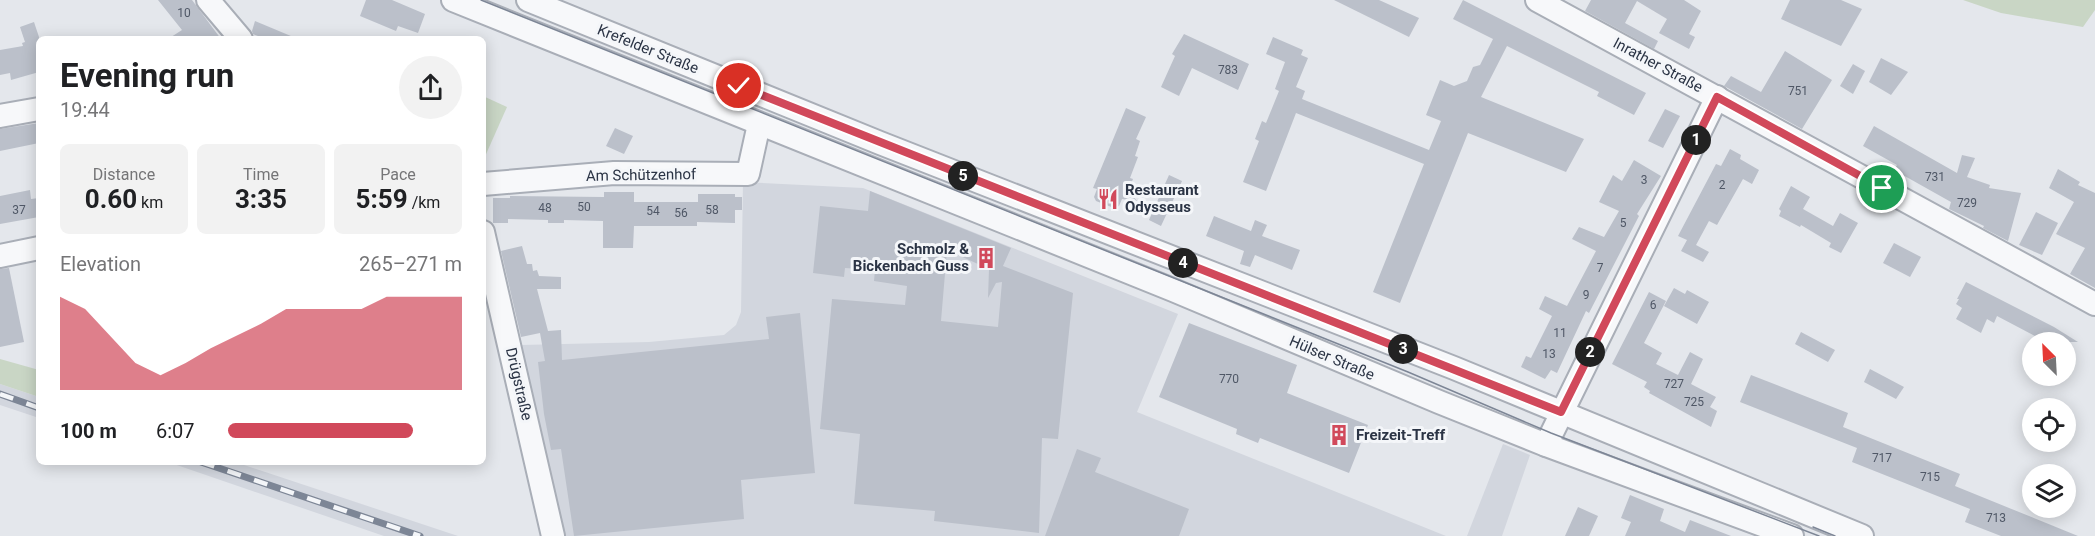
<!DOCTYPE html>
<html lang="en">
<head>
<meta charset="utf-8">
<style>
	:root { --surface:#fff; --page:#f2f2f2; --text:#202124; --muted:#757577; --accent:#d1495b }
	body { margin:0; font-family:Roboto,sans-serif; background:var(--page); color:var(--text); height:100vh; display:flex; flex-direction:column; font-size:22px; white-space:nowrap }
	* { box-sizing:border-box; margin:0 }
	p { font-size:20px; color:var(--muted) }
	.icon { flex:none; width:33px; height:33px; fill:none; stroke:currentColor; stroke-width:2; stroke-linecap:round; stroke-linejoin:round }
	.map { position:relative; flex:1; overflow:hidden }
	.side { position:absolute; left:36px; top:36px; width:450px; height:429px; display:flex; flex-direction:column; background:var(--surface); border-radius:9px; box-shadow:0 3px 15px #0003 }
	.side>* { flex:none }
	.needle { width:39px; rotate:336deg }
	.tools { position:absolute; left:2022px; top:332px; display:grid; gap:12px }
	.tools a { display:grid; place-items:center; width:54px; height:54px; border-radius:50%; background:var(--surface); box-shadow:0 3px 15px #0003; font-size:30px }
	.pin { position:absolute; display:grid; place-items:center; width:51px; height:51px; color:#fff; margin:-26px; border:3px solid #fff; border-radius:50%; box-shadow:0 2px 6px #0007 }
	.km { position:absolute; width:30px; height:30px; margin:-15px; border-radius:50%; background:#222; color:#fff; font-size:16px; line-height:30px; text-align:center }
	.round { display:grid; place-items:center; flex:none; width:63px; height:63px; border-radius:32px; background:var(--page) }
	.headline { display:flex; align-items:center; justify-content:space-between; height:102px; padding:0 24px }
	h1 { font-size:33px; font-weight:700; line-height:45px }
	.stats { display:grid; grid-template-columns:repeat(3,1fr); gap:9px; height:102px; padding:6px 24px }
	.stats div { display:grid; align-content:center; border-radius:9px; background:var(--page); text-align:center }
	.stats b { font-size:26px; font-weight:700 }
	.stats small { font-size:16px; font-weight:400 }
	.stats p { font-size:16px }
	.chart { height:168px; padding:12px 24px }
	.chart p { display:flex; justify-content:space-between }
	.chart svg { width:100%; height:108px; margin-top:6px; fill:var(--accent); opacity:.7 }
	ul { padding:0 24px; list-style:none; font-size:20px }
	li { display:grid; grid-template-columns:96px 72px 1fr; align-items:center; height:45px }
	li i { height:15px; border-radius:8px; background:var(--accent) }
	.map>svg:first-child { display:block }
	.built { fill:#d2d6de }
	.green { fill:#c9d6c5 }
	.building { fill:#bbc0ca; fill-rule:evenodd }
	.lines { fill:none; stroke-linecap:round; stroke-linejoin:round }
	.minor-casing { stroke:#a9aeb7; stroke-width:26 }
	.minor { stroke:#f7f8fa; stroke-width:22 }
	.tram { stroke:#7d8696; stroke-width:1.5 }
	.rail-casing { stroke:#7d8696; stroke-width:7 }
	.rail { stroke:#f4f6f9; stroke-width:4.5; stroke-dasharray:14; stroke-linecap:butt }
	.route-casing { stroke:#fff; stroke-width:12 }
	.route { stroke:#d1495b; stroke-width:8 }
	.labels { text-anchor:middle; stroke-width:6; stroke-linejoin:round; paint-order:stroke }
	.number-label { font-size:12px; fill:#4f5766 }
	.street-label { font-size:15px; fill:#2b3445; stroke:#f4f6f9 }
	.poi-label { font-size:15px; font-weight:bold; fill:#2b3445; stroke:#f4f6f9; text-anchor:start }
</style>
</head>
<body>
<div class="map">
<svg width="2095" height="536" viewBox="0 0 2095 536">
	<rect width="100%" height="100%" fill="#e4e7ec"/>
	<g class="built">
		<path d="M743 182 863 188 1178 314 1137 412 1446 536H565L521 345 649 342 724 335 736 325 741 312Z"/>
		<path d="M0 384 39 397V418L0 405Z"/>
		<path d="M1503 444 1530 455 1502 536H1467Z"/>
		<path d="M168 462H235L458 536H384Z"/>
	</g>
	<g class="green">
		<path d="M1963 0H2095V10L2083 27 2001 13Z"/>
		<path d="M483 96 507 107 483 161Z"/>
		<path d="M0 359 39 370V397L0 384Z"/>
	</g>
	<g class="building">
		<path d="M158 0H192L221 39H168L182 30Z"/>
		<path d="M366 0H392L425 14 418 33 398 26 396 31 360 16Z"/>
		<path d="M1334 0H1379L1419 18 1409 37Z"/>
		<path d="M1463 0 1646 93 1634 115 1597 96 1599 92 1507 46 1481 97 1584 139 1566 172 1468 133 1400 303 1373 292 1424 164 1296 113 1266 191 1243 182 1259 141 1255 139 1262 121 1266 123 1279 91 1275 89 1285 62 1266 54 1273 37 1303 50 1301 55 1308 58 1296 87 1305 91 1302 99 1429 150 1441 121 1426 115 1440 80 1454 86 1467 81 1473 67 1480 65 1493 39 1453 19Z"/>
		<path d="M1591 0H1684L1701 11 1689 34 1695 37 1689 49 1659 33 1667 19 1637 1 1625 23 1658 41 1654 49 1585 11Z"/>
		<path d="M1790 0H1841L1862 9 1841 46 1781 19Z"/>
		<path d="M255 21 298 39H266L253 34 252 31Z"/>
		<path d="M34 22 39 37V72L11 80 10 73 0 75V50L23 46 22 43 25 42 20 27Z"/>
		<path d="M1184 34 1249 64 1238 90 1192 68 1179 96 1161 87 1175 56 1172 54Z"/>
		<path d="M1785 51 1832 80 1802 129 1724 86 1731 76 1761 92Z"/>
		<path d="M1881 58 1908 72 1891 95 1869 82Z"/>
		<path d="M1853 64 1865 71 1853 94 1840 86Z"/>
		<path d="M1126 108 1146 117 1136 139 1140 141 1135 156 1138 157 1130 178 1133 179 1128 191 1137 201 1122 199 1119 206 1114 208 1096 201 1094 197 1097 189 1093 188Z"/>
		<path d="M1665 109 1680 116 1663 148 1648 141Z"/>
		<path d="M39 123V143L0 151V129Z"/>
		<path d="M1874 126 1957 173 1962 155 1975 158 1967 177 1990 185 1989 188 2021 193 2008 241 1983 228 1984 226 1949 209 1951 202 1894 170 1897 165 1863 146Z"/>
		<path d="M615 128 633 136 624 154 606 146Z"/>
		<path d="M1730 149 1741 155 1740 159 1759 170 1752 184 1743 179 1717 225 1709 221 1696 245 1709 252 1703 262 1681 251 1687 240 1678 236 1716 164 1721 166Z"/>
		<path d="M1634 160 1661 176 1637 214 1639 216 1589 313 1586 311 1557 373 1551 370 1545 379 1521 367 1526 356 1531 358 1552 316 1539 309 1545 296 1567 306 1596 251 1572 239 1579 227 1604 237 1619 211 1599 202 1613 175 1622 181Z"/>
		<path d="M2058 169 2080 182 2078 185 2095 193V288L2070 274 2085 248 2056 234 2074 202 2049 188Z"/>
		<path d="M1169 175 1182 181 1161 226 1149 220Z"/>
		<path d="M1791 186 1810 197 1803 209 1833 226 1840 213 1858 223 1841 253 1829 247 1831 243 1801 225 1800 227 1779 216 1781 211 1779 209Z"/>
		<path d="M30 190 31 199 39 198V217L0 224V196Z"/>
		<path d="M870 191 1011 248 1003 266 1073 293 1058 439 1042 438 1039 533 934 521 935 511 854 504 860 434 820 429 832 299 905 305 907 286 874 281 875 270 845 268 844 277 813 273 820 206 868 211ZM947 250 989 269 988 298 996 283 1002 282 998 327 941 321Z"/>
		<path d="M604 192H634V202H698V194H735V197H742V210H735V223L697 222V226H634L633 248H603V221L564 220V223H548V220L508 219V223H493V198H510V196L604 197Z"/>
		<path d="M2036 212 2058 223 2042 255 2019 245Z"/>
		<path d="M1214 216 1251 231 1255 220 1267 225 1262 236 1300 250 1292 270 1255 255 1250 267 1240 264 1244 251 1206 236Z"/>
		<path d="M1894 243 1921 257 1910 277 1883 263Z"/>
		<path d="M522 246 527 264H532L533 271 537 270 539 276 561 277V289H537L548 331 561 330 562 360 769 339 766 317 800 313 815 473 741 480 744 519 574 536 561 449 551 450 544 414 538 362 545 361 540 333 521 337 501 251Z"/>
		<path d="M9 268 24 342 0 347V269Z"/>
		<path d="M1966 282 2054 327 2078 342H2035L2037 337 1997 316 1994 323 1987 319 1981 333 1956 319 1962 308 1956 304 1959 299H1957Z"/>
		<path d="M1674 288 1685 294 1687 290 1709 302 1697 324 1664 306Z"/>
		<path d="M1649 292 1666 301 1644 343 1662 353 1656 364 1678 375 1690 352 1703 359 1691 384 1716 397 1710 407 1717 411 1711 427 1649 393 1650 391 1644 387 1647 382 1612 364Z"/>
		<path d="M1189 323 1297 365 1287 393 1368 425 1349 473 1260 438 1258 443 1236 434 1237 429 1159 397Z"/>
		<path d="M1801 332 1835 350 1828 362 1795 344Z"/>
		<path d="M1870 369 1904 387 1896 399 1864 382Z"/>
		<path d="M1751 375 1848 413 1843 427 1960 474 1955 486 2078 536H2001L1965 522 1970 509 1852 462 1857 448 1740 402Z"/>
		<path d="M1077 449 1101 458 1095 472 1189 509 1179 536H1045Z"/>
		<path d="M1630 495 1664 509 1660 521 1685 532 1690 520 1731 536H1625L1631 522 1621 518Z"/>
		<path d="M1578 507 1598 516 1589 536H1565Z"/>
	</g>
	<g class="lines">
		<defs>
			<g id="minor">
				<path d="M208 0 241 39"/>
				<path d="M453 0 1173 290 1439 402 1546 445 1792 536"/>
				<path d="M528 0 880 143 1454 368 1862 536"/>
				<path d="M1537 0 2095 304"/>
				<path d="M0 116 39 109"/>
				<path d="M483 184 614 173 748 174 759 124"/>
				<path d="M483 232 553 536"/>
				<path d="M0 256 39 248"/>
				<path d="M1546 445 1717 97"/>
			</g>
		</defs>
		<use href="#minor" class="minor-casing"/>
		<use href="#minor" class="minor"/>
		<g class="tram">
			<path d="M481 0 1408 372 1551 433 1819 536"/>
			<path d="M1813 527 1835 536"/>
		</g>
		<defs>
			<g id="rail">
				<path d="M0 394 39 408"/>
				<path d="M201 462 420 536"/>
			</g>
		</defs>
		<use href="#rail" class="rail-casing"/>
		<use href="#rail" class="rail"/>
	</g>
	<g class="lines">
		<defs>
			<path id="route" d="M739 86 1561 412 1717 97 1882 188"/>
		</defs>
		<use href="#route" class="route-casing"/>
		<use href="#route" class="route"/>
	</g>
	<defs>
		<symbol id="restaurant-bare" viewBox="-9 -9 18 18"><path d="M-5-6h1v4h1v-4h1v4h1v-4h1v5L-1.5 .5V6h-2V.5L-5-1ZM5-6V6H3V1.5H1.5Q1.5-4 5-6Z" fill="#d1495b" stroke="#f4f6f9" stroke-width="2.5" paint-order="stroke"/></symbol>
		<symbol id="building-bare" viewBox="-9 -9 18 18"><path d="M-4-6H4V6H1V3H-1V6H-4ZM-2.5-4.3h1.7v1.8h-1.7ZM.8-4.3h1.7v1.8H.8ZM-2.5-1h1.7V.8h-1.7ZM.8-1h1.7V.8H.8Z" fill="#d1495b" stroke="#f4f6f9" stroke-width="2.5" paint-order="stroke"/></symbol>
	</defs>
	<g fill-rule="evenodd">
		<use href="#restaurant-bare" x="1093" y="184" width="30" height="30"/>
		<use href="#building-bare" x="971" y="243" width="30" height="30"/>
		<use href="#building-bare" x="1324" y="420" width="30" height="30"/>
	</g>
	<g class="labels">
		<g class="number-label">
			<text x="184" y="17">10</text>
			<text x="1228" y="74">783</text>
			<text x="1798" y="95">751</text>
			<text x="1935" y="181">731</text>
			<text x="1644" y="184">3</text>
			<text x="1722" y="189">2</text>
			<text x="1967" y="207">729</text>
			<text x="584" y="211">50</text>
			<text x="545" y="212">48</text>
			<text x="19" y="214">37</text>
			<text x="712" y="214">58</text>
			<text x="653" y="215">54</text>
			<text x="681" y="217">56</text>
			<text x="1623" y="227">5</text>
			<text x="1600" y="272">7</text>
			<text x="1586" y="299">9</text>
			<text x="1653" y="309">6</text>
			<text x="1560" y="337">11</text>
			<text x="1549" y="358">13</text>
			<text x="1229" y="383">770</text>
			<text x="1674" y="388">727</text>
			<text x="1694" y="406">725</text>
			<text x="1882" y="462">717</text>
			<text x="1930" y="481">715</text>
			<text x="1996" y="522">713</text>
		</g>
		<g class="street-label">
			<text transform="translate(648 49) rotate(22)" y="5">Krefelder Straße</text>
			<text transform="translate(1658 65) rotate(28)" y="5">Inrather Straße</text>
			<text transform="translate(641 175) rotate(-1)" y="5">Am Schützenhof</text>
			<text transform="translate(1332 358) rotate(23)" y="5">Hülser Straße</text>
			<text transform="translate(519 384) rotate(77)" y="5">Drügstraße</text>
		</g>
		<g class="poi-label">
			<text x="1125" y="195">Restaurant<tspan x="1125" dy="17">Odysseus</tspan></text>
			<text x="969" y="254" text-anchor="end">Schmolz &amp;<tspan x="969" dy="17">Bickenbach Guss</tspan></text>
			<text x="1356" y="440">Freizeit-Treff</text>
		</g>
	</g>
</svg>
<div class="tools">
<a><svg class="needle" viewBox="-14 -14 28 28"><path d="M0-13l5 13h-10z" fill="#e53935"/><path d="M0 13l5-13h-10z" fill="#757577"/></svg></a>
<a><svg class="icon" aria-label="locate" viewBox="0 0 24 24"><circle cx="12" cy="12" r="6"/><path d="M12 2v4M12 18v4M2 12h4M18 12h4"/></svg></a>
<a><svg class="icon" aria-label="layers" viewBox="0 0 24 24"><path d="M12 4l9 5-9 5-9-5zM3 14l9 5 9-5"/></svg></a>
</div>
<div class="pin" style="left:1882px;top:188px;background:#1e9e55"><svg class="icon" aria-label="arrive" viewBox="0 0 24 24"><path d="M6 21V4h12l-3 4 3 4H6"/></svg></div>
<div class="pin" style="left:739px;top:86px;background:#d93025"><svg class="icon" aria-label="check" viewBox="0 0 24 24"><path d="M5 12l5 5 9-10"/></svg></div>
<b class="km" style="left:1696px;top:140px">1</b>
<b class="km" style="left:1590px;top:352px">2</b>
<b class="km" style="left:1403px;top:349px">3</b>
<b class="km" style="left:1183px;top:263px">4</b>
<b class="km" style="left:963px;top:176px">5</b>
<section class="side">
<div class="headline"><div><h1>Evening run</h1><p>19:44</p></div><a class="round"><svg class="icon" aria-label="share" viewBox="0 0 24 24"><path d="M12 15V3M7 8l5-5 5 5M5 13v7h14v-7"/></svg></a></div>
<div class="stats">
<div><p>Distance</p><b>0.60<small> km</small></b></div>
<div><p>Time</p><b>3:35</b></div>
<div><p>Pace</p><b>5:59<small> /km</small></b></div>
</div>
<div class="chart"><p><span>Elevation</span>265–271 m</p>
<svg viewBox="0 0 160 44" preserveAspectRatio="none"><path d="M0 44V6L10 11L20 22L30 33L40 38L50 33L60 27L70 22L80 17L90 11L100 11L110 11L120 11L130 6L140 6L150 6L160 6V44z"/></svg>
</div>
<ul>
<li><b>100 m</b>6:07<i style="width:79%"></i></li>
</ul>
</section>
</div>
</body>
</html>
